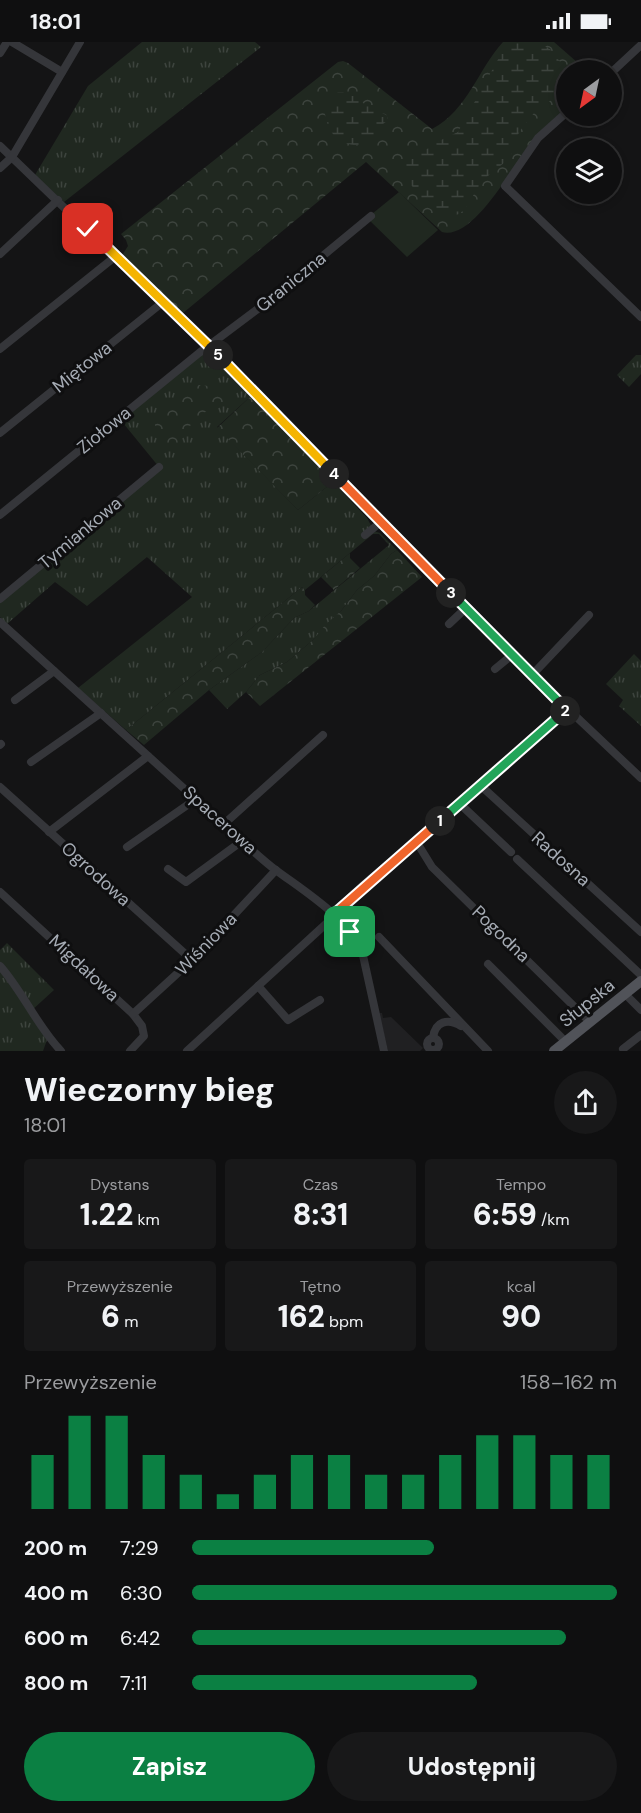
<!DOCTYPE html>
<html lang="pl">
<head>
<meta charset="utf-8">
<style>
	:root { --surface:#0f0f10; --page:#181819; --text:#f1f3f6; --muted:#9b9c9f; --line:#2f2f30; --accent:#0b8043 }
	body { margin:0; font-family:"DM Sans",sans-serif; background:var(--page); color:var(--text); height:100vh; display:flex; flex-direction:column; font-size:22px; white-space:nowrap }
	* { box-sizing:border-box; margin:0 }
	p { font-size:20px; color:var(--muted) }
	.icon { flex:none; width:33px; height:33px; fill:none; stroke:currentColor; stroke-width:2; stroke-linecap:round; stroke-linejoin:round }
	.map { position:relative; height:1009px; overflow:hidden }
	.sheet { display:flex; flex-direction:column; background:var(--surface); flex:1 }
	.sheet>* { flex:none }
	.needle { width:39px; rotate:213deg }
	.fabs { position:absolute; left:556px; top:18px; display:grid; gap:12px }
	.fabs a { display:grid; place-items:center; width:66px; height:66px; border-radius:50%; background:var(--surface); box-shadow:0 3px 9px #0003,0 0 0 2px var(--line); font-size:30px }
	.pin { position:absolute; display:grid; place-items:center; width:51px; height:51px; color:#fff; margin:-26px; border-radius:12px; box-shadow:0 3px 9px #0006 }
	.km { position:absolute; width:30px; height:30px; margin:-15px; border-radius:50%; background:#222; color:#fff; font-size:16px; line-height:30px; text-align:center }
	.round { display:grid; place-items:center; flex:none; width:63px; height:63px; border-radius:32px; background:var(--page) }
	.summary { display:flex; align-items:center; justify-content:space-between; height:102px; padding:0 24px }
	h1 { font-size:33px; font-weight:800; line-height:45px }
	.figures { display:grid; grid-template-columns:repeat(3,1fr); gap:9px; height:102px; padding:6px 24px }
	.figures div { display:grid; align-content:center; border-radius:6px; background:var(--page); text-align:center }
	.figures b { font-size:30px; font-weight:800 }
	.figures small { font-size:16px; font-weight:400 }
	.figures p { font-size:16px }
	.chart { height:168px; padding:12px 24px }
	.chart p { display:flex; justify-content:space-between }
	.chart svg { width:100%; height:108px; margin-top:6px; stroke:var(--accent); stroke-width:6 }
	.primary-button { display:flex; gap:12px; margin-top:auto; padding:12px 24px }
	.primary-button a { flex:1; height:69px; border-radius:36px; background:var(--accent); color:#fff; font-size:24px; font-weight:800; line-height:69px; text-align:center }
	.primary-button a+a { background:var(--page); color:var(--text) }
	ul { padding:0 24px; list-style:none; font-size:20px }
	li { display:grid; grid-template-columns:96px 72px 1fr; align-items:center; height:45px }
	li i { height:15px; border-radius:8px; background:var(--accent) }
	.status { display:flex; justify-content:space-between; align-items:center; height:42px; padding:0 30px; background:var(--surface); direction:ltr }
	.status svg { height:16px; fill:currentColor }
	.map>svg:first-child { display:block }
	.built { fill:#202022 }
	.grass { fill:url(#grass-tufts) }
	.forest { fill:url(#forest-crowns) }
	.wetland { fill:url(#wetland-marsh) }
	.garden { fill:#202820 }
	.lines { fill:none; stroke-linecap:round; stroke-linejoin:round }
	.minor { stroke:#35363a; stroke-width:8 }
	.major { stroke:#515359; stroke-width:10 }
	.split-1-casing { stroke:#fff; stroke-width:12 }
	.split-2-casing { stroke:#fff; stroke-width:12 }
	.split-3-casing { stroke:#fff; stroke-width:12 }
	.split-4-casing { stroke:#fff; stroke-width:12 }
	.split-5-casing { stroke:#fff; stroke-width:12 }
	.split-6-casing { stroke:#fff; stroke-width:12 }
	.split-1 { stroke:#f0652b; stroke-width:8 }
	.split-2 { stroke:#22a559; stroke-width:8 }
	.split-3 { stroke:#22a559; stroke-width:8 }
	.split-4 { stroke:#f0652b; stroke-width:8 }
	.split-5 { stroke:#f5b400; stroke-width:8 }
	.split-6 { stroke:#f5b400; stroke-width:8 }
	.labels { text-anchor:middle; stroke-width:6; stroke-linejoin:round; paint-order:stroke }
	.street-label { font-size:18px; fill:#a6acb5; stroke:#0f0f10 }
</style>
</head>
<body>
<div class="status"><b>18:01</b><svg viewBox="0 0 49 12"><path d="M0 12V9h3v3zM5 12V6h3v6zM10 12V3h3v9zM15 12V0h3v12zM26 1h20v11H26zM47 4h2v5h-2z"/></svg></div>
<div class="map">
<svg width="641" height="1009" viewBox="0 0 641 1009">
	<defs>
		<pattern id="grass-tufts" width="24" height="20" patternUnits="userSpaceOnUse" patternTransform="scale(1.5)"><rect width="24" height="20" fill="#202820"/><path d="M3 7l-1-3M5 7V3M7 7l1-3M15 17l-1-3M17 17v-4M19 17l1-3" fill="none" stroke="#3d443e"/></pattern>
		<pattern id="forest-crowns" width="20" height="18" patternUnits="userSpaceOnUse" patternTransform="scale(1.5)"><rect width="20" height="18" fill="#202820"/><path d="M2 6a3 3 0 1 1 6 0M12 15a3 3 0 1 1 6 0" fill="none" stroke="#3d443e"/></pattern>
		<pattern id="wetland-marsh" width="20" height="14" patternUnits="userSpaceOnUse" patternTransform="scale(1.5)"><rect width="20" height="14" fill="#202820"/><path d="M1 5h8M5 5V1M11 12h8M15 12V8" fill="none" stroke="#3d443e"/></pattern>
	</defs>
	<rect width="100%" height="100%" fill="#141415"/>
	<path class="built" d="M379 971H382L383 976 391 975 423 1006 420 1009H388Z"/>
	<g class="grass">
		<path d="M142 0H255L261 5 64 160 35 133 88 44Z"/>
		<path d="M202 312 213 317 251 354 217 385 298 468 333 440 367 476 374 489 380 491 397 508 391 512 374 534 357 548 341 569 313 598 287 620 260 633 246 650 227 667 209 648 262 610 294 576 309 569 389 503 379 492H373L305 548 302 545 126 688 78 646 192 555 147 515 87 564 55 540 7 582 0 575V557L159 425 119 376Z"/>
		<path d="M636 313H641V332L629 345 617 333Z"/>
		<path d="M634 612 641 619V684L619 664 623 658 606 642Z"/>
		<path d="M7 901 54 948 31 969 48 995 43 1009H0V908Z"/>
	</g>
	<g class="forest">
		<path d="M503 0H554L586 28H567V66C557 75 545 84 536 94 517 116 475 199 442 190L366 120 183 271 121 215 128 204 126 198 121 192 338 20 343 19 348 21 432 87C468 68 478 27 503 0Z"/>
		<path d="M199 343 219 345 225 353 224 360 211 366 194 378 177 404 171 407 161 404 155 393V372L178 357 191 345Z"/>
		<path d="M251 354 333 440 298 468 217 386Z"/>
		<path d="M397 508 422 535 260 664 246 650 260 633 287 620 313 598 326 582 341 569 357 548 374 534 391 512Z"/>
		<path d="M350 511V516L360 526 334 548 321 535Z"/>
		<path d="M302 545 305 548V553L315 563 309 569 294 576 262 610 209 648 144 703 126 688Z"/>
	</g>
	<g class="wetland">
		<path d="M511 0H538L550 7 565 26 566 44 563 49 534 71 522 86 517 94 510 116 483 138 464 168 459 172 448 175 427 165 420 157 404 131 403 127 406 121 437 100 458 90 501 12Z"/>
		<path d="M338 50H345L351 52 363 61 388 74 387 79 379 85C378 102 375 103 359 103 339 104 328 91 325 72L330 58Z"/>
	</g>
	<path class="garden" d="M399 150 438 188 407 215 367 176Z"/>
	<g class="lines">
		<g class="minor">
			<path d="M12 0 62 30"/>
			<path d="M0 11 7 0"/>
			<path d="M612 30 641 3"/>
			<path d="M567 70 538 96 505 144 641 275"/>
			<path d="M0 104 237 332 532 633 641 736"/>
			<path d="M0 126 12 115 80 0"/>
			<path d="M0 212 58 158"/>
			<path d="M0 307 116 214"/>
			<path d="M0 391 163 260"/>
			<path d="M0 473 199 311 267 260 371 174"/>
			<path d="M365 493 381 480"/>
			<path d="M0 557 159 425"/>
			<path d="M0 580 242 799C253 809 265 820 277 829 307 851 346 875 362 909L384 1009"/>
			<path d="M449 582 466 566"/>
			<path d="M495 627 512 613"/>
			<path d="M532 633 589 573"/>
			<path d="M15 658 54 629"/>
			<path d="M0 703 1 702"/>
			<path d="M31 720 101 671"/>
			<path d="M480 743 641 890"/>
			<path d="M0 745 192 918"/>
			<path d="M460 762 511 810"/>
			<path d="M224 782 323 693"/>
			<path d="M49 790 148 714"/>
			<path d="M416 799 432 825 590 980"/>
			<path d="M127 805 196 757"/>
			<path d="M517 817 641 933"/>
			<path d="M168 827 186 840 242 799"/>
			<path d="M0 850 133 972 142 984 144 994 130 1009"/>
			<path d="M379 895 488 1009"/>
			<path d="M488 922 566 1000"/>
			<path d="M0 924C23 950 37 984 61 1009"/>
			<path d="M258 944 288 978 320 958"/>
			<path d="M625 952 641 968"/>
			<path d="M133 972 192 918 276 828"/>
			<circle cx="433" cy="1002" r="6"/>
			<path d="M433 996C435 979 448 976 461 984"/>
			<path d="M623 1007 641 993"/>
			<path d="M187 1009 328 880C352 848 389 823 419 797 469 755 518 711 567 668"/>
		</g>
		<path class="major" d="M554 1009 641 939"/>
	</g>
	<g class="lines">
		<defs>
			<path id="split-1" d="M350 890 333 873 440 779"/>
			<path id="split-2" d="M440 779 565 669"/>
			<path id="split-3" d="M451 551 567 668 565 669"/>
			<path id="split-4" d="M334 432 451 551"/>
			<path id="split-5" d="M218 313 334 432"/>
			<path id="split-6" d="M88 187 218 313"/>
		</defs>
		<use href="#split-1" class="split-1-casing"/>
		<use href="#split-2" class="split-2-casing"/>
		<use href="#split-3" class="split-3-casing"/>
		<use href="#split-4" class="split-4-casing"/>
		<use href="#split-5" class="split-5-casing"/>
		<use href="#split-6" class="split-6-casing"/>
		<use href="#split-1" class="split-1"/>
		<use href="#split-2" class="split-2"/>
		<use href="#split-3" class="split-3"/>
		<use href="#split-4" class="split-4"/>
		<use href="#split-5" class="split-5"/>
		<use href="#split-6" class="split-6"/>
	</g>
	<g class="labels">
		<g class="street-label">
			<text transform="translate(291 240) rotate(-39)" y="6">Graniczna</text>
			<text transform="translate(82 325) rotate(-39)" y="6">Miętowa</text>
			<text transform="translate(104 388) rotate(-39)" y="6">Ziołowa</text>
			<text transform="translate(80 491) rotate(-40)" y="6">Tymiankowa</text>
			<text transform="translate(220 778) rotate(42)" y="6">Spacerowa</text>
			<text transform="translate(561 817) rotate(42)" y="6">Radosna</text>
			<text transform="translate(96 832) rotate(42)" y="6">Ogrodowa</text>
			<text transform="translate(501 892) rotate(44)" y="6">Pogodna</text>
			<text transform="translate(206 902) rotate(-46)" y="6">Wiśniowa</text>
			<text transform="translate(84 926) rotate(43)" y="6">Migdałowa</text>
			<text transform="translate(587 961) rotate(-39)" y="6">Słupska</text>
		</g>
	</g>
</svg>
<div class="fabs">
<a><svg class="needle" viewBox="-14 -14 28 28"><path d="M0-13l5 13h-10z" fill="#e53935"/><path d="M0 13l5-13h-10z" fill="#9b9c9f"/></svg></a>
<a><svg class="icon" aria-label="layers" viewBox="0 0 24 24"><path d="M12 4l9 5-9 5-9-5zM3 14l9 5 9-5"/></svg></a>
</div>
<div class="pin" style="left:350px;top:890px;background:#1e9e55"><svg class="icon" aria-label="arrive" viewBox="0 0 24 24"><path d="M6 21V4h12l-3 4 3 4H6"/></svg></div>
<div class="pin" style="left:88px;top:187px;background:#d93025"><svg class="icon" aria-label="check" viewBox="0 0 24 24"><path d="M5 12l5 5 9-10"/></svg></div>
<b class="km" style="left:440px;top:779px">1</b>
<b class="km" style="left:565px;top:669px">2</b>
<b class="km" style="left:451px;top:551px">3</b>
<b class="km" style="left:334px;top:432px">4</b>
<b class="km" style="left:218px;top:313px">5</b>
</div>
<section class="sheet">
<div class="summary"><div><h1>Wieczorny bieg</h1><p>18:01</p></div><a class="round"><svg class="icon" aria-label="share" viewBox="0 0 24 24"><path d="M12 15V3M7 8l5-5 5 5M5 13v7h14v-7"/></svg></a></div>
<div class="figures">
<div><p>Dystans</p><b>1.22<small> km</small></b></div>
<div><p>Czas</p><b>8:31</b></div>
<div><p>Tempo</p><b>6:59<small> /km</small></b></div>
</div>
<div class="figures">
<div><p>Przewyższenie</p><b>6<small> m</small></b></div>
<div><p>Tętno</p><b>162<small> bpm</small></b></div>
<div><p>kcal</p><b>90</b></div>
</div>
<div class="chart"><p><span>Przewyższenie</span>158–162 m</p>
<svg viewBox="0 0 160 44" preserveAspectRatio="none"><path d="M5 44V22M15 44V6M25 44V6M35 44V22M45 44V30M55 44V38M65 44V30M75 44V22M85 44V22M95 44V30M105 44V30M115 44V22M125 44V14M135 44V14M145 44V22M155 44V22"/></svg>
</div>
<ul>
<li><b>200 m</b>7:29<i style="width:57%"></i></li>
<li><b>400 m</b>6:30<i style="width:100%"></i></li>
<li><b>600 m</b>6:42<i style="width:88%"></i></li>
<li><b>800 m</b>7:11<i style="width:67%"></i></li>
</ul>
<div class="primary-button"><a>Zapisz</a><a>Udostępnij</a></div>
</section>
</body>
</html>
